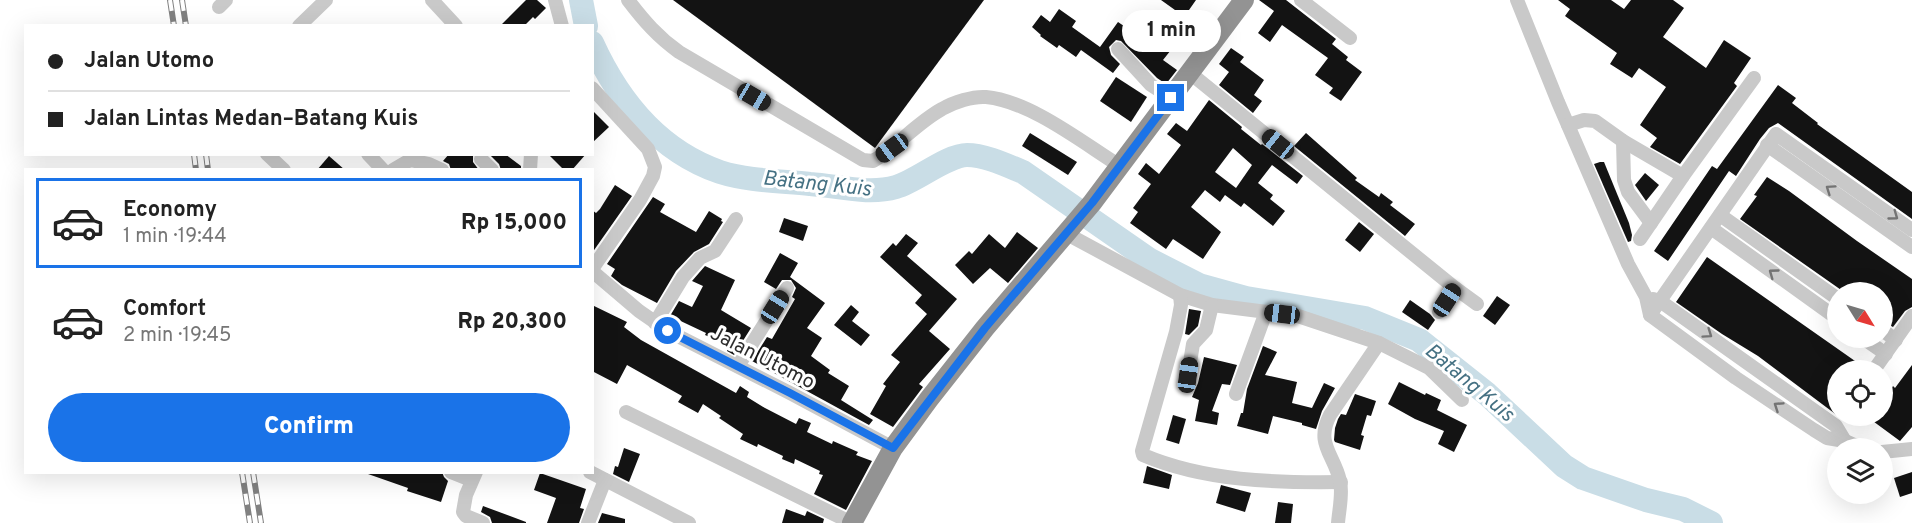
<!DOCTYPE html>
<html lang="en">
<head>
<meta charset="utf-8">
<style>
  :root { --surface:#fff; --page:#f2f2f2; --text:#222; --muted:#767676; --line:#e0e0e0; --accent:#1a73e8 }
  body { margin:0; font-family:Overpass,sans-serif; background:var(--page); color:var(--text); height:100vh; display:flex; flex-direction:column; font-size:22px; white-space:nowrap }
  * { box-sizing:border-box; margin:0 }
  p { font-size:20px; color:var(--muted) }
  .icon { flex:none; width:33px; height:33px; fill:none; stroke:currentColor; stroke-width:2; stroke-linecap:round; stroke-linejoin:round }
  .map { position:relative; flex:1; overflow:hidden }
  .side { position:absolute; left:24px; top:168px; width:570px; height:306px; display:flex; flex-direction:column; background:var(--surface); border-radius:0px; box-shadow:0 6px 24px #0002 }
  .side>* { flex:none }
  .top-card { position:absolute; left:24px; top:24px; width:570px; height:132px; border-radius:0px; box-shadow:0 6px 24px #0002; display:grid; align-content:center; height:132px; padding:0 24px; background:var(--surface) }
  .needle { width:39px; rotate:127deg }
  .fabs { position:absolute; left:1827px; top:282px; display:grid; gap:12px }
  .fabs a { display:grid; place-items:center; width:66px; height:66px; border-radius:50%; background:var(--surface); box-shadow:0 6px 24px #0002; font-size:30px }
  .end { position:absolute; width:27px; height:27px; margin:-14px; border:8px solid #1a73e8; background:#fff; box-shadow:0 0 0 3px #fff }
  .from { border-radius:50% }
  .bubble { position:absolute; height:42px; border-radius:21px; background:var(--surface); box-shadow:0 6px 24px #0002; font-size:20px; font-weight:800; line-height:42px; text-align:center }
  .car { position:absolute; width:18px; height:36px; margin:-18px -9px; border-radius:8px; box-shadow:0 0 4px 2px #0007; background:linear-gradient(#222 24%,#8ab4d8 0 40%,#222 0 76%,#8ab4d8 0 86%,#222 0) }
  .top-card b { display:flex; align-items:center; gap:21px; height:57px; font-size:22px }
  .top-card b+b { border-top:2px solid var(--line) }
  .top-card i { width:15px; height:15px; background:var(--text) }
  ul { padding:10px 0 0; list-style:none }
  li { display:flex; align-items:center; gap:18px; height:90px; margin:0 12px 9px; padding:0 12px; border:3px solid transparent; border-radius:0px }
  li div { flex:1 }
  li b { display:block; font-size:22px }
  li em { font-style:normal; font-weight:800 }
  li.active { border-color:var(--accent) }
  li>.icon { width:54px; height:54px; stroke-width:1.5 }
  .button { display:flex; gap:12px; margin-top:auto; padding:12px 24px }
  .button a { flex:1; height:69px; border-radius:36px; background:var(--accent); color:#fff; font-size:24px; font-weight:800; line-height:69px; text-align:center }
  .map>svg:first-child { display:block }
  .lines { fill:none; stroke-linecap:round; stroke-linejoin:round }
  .river { stroke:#c9dde6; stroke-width:24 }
  .building { fill:#131313; fill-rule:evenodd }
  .minor { stroke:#c9c9c9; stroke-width:14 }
  .highway { stroke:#939393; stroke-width:20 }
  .rail-casing { stroke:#818181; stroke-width:6 }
  .rail { stroke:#fff; stroke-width:4; stroke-dasharray:11; stroke-linecap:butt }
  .oneway { stroke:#737373 }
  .route { stroke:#1a73e8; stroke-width:8 }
  .labels { text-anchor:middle; stroke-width:6; stroke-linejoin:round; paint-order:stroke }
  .street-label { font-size:20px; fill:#2c2c2c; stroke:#fff }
  .water-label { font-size:21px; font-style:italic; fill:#457183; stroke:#fff }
</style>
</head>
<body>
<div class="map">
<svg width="1912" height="523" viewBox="0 0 1912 523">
  <rect width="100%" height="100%" fill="#fff"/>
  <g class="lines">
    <g class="river">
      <polyline points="581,0 586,26"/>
      <path d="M592,43c26,57 67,108 128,129 28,9 61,9 90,12 29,2 58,11 86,3 21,-6 51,-32 71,-32 18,0 39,10 56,17l127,88 49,25 47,13 119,20 54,22 68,54 77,72 19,12 63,22 37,9 28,14"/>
    </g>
  </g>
  <g class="building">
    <polygon points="526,0 537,0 546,8 535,19 533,17 524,26 500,26"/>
    <polygon points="673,0 984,0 875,148"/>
    <polygon points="1161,0 1196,0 1182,20 1190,26 1163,60 1177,70 1166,84 1157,78 1121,41 1116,40 1109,47 1111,55 1120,64 1113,73 1081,50 1076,57 1059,45 1057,48 1040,36 1041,35 1032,27 1041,15 1050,22 1059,9 1076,21 1072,27 1100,47 1118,22 1149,43 1175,10"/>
    <polygon points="1259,0 1286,0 1336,39 1332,44 1348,57 1346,60 1362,72 1341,101 1329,93 1333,88 1315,75 1328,58 1282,25 1270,42 1258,33 1274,11"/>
    <polygon points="1558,0 1611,0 1624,9 1631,0 1673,0 1684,8 1663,37 1706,68 1724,40 1751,58 1734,83 1737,86 1680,164 1650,147 1657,138 1640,125 1666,87 1639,68 1632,78 1610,64 1617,53 1565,16 1570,9"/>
    <polygon points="1231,48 1244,57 1240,62 1264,80 1254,95 1262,101 1253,113 1219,85 1229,72 1219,64"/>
    <polygon points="1116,77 1147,97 1131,122 1100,101"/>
    <polygon points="1778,85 1796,98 1792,103 1818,123 1817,124 1912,192 1912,219 1778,123 1769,128 1760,139 1736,176 1729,171 1668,261 1654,251 1712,166 1717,169"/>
    <path d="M1209,100l33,27 -1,2 20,16 1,-1 41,32 -6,8 -25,-19 -14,18 15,12 -3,4 15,12 -12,15 -29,-23 -3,4 -16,-12 -5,7 -15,-12 -14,17 30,25 -18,27 -30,-20 -7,10 -36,-26 8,-11 -5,-4 18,-24 -13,-10 8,-11 13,11 22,-29 -14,-11 9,-11 11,8zM1233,148l19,17 -16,23 -21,-16z"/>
    <polygon points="592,110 609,127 592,143"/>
    <polygon points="1030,133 1077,162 1068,175 1022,146"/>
    <polygon points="1306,133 1357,178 1355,180 1379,197 1381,193 1393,202 1390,205 1415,224 1405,236 1294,146"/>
    <polygon points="449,154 473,154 473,162 479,170 451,170 449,164 443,161"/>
    <polygon points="489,154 505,154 521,166 521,170 501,170 499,164"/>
    <polygon points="548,154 586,154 572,170 564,170"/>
    <polygon points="329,156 345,170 317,170"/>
    <polygon points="1600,162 1604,162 1629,223 1632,235 1631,241 1628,242 1594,164"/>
    <polygon points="1645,173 1659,185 1646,201 1635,185"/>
    <polygon points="1767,177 1789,191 1857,241 1912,279 1912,307 1905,311 1893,327 1882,321 1882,292 1844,292 1740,219 1757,196 1754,195"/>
    <polygon points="615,185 632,196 592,253 592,210 596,213 600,209"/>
    <polygon points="653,197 665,204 660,212 696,232 709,211 722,219 721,221 723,222 709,244 694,252 676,271 657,303 622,285 611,276 615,269 607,264"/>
    <polygon points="784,218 808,226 803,241 779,232"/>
    <polygon points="1359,222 1374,234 1360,252 1345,240"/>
    <polygon points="1017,232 1038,248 1008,283 990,268 973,284 955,265 969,251 972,254 989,234 1005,248"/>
    <polygon points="906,234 918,243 907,256 957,299 929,331 950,349 919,384 923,387 893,427 870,414 886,386 883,384 900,362 891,355 927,314 915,303 922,295 880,257 893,243 896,246"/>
    <polygon points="780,253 798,263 790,277 825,303 807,328 822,338 811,356 830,370 828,373 849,386 841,400 873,420 869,425 752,361 767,337 772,339 795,299 792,297 796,288 791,280 782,280 776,289 764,282"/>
    <polygon points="1707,257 1865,368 1865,370 1838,370 1838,416 1758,356 1722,334 1676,302"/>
    <polygon points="705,266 735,280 721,310 751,328 734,355 727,351 729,345 705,335 706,333 670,316 679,301 692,307 703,286 692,281"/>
    <polygon points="1497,296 1510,305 1495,325 1483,316"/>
    <polygon points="1410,300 1430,314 1435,320 1428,330 1402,312"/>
    <polygon points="592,305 627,322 624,327 641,340 736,393 740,386 749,392 747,397 765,408 796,424 799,418 811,423 807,432 832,444 833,441 858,452 856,455 872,461 846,510 814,494 823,475 819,474 820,471 795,459 794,464 782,459 783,456 758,444 757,447 740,439 743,434 719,418 721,416 703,404 698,413 678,402 682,396 627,365 617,384 592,371"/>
    <polygon points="851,305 859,312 852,321 870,335 861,346 834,325"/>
    <polygon points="1189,309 1201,311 1198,326 1189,335 1185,334"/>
    <polygon points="1263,346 1277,352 1265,375 1297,382 1292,403 1312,408 1324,383 1335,388 1322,411 1316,429 1302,425 1302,423 1273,416 1268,434 1237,426 1241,413 1243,413 1247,389"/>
    <polygon points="1204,357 1237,365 1230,385 1222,384 1212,411 1219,413 1217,425 1195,421 1199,400 1192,397 1198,383"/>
    <polygon points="1912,365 1912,427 1900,441 1866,416 1882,416 1882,401 1893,386 1895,388"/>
    <polygon points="1399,382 1425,395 1426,393 1441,400 1437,410 1467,425 1454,452 1438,444 1444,431 1415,419 1388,404"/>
    <polygon points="1355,394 1376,401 1371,416 1367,415 1361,435 1364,436 1360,450 1335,442 1334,440 1335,428 1338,419 1341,414 1346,415"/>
    <polygon points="1173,415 1186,419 1179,444 1166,440"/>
    <polygon points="624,448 640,454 629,482 613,474 615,466 618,467"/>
    <polygon points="1147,466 1172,475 1169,489 1143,483"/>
    <polygon points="368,472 442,472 444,477 448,481 441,502 407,491 408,488 368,474"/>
    <polygon points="1912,472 1912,493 1900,497 1894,478"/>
    <polygon points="540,473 586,489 580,508 584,509 579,523 547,523 556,498 534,490"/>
    <polygon points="1221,485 1251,493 1245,512 1216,503"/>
    <polygon points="1278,502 1293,504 1291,523 1275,523"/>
    <polygon points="483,506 526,522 526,523 492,523 490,517 481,512"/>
    <polygon points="786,509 805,516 807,511 824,519 823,523 782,523"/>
    <polygon points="602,513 625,519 625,523 598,523"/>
  </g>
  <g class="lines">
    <g class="minor">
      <polyline points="432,0 456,26"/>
      <polyline points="555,0 562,26"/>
      <path d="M628,0c16,21 30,37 51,52l184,108 10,1 8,-5c21,-15 39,-35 61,-47 12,-7 31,-13 44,-12 44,4 97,46 134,69"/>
      <polyline points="1301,0 1350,38"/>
      <polyline points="1517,0 1558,102 1628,264 1646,297 1650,315 1736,378 1814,430 1827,438 1845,441 1861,448"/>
      <polyline points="219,7 226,0"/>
      <polyline points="299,26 326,0"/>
      <polyline points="1118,49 1151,85 1171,98"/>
      <polyline points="1190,73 1455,288 1477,304"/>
      <polyline points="592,88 648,149 655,167 653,176 640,200 592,269"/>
      <polyline points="1568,125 1584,120 1595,121 1623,141 1683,176 1754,78"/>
      <polyline points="1623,141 1624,180 1628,192 1651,223"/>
      <polyline points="1767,145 1912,247"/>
      <polyline points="267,154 284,170"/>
      <polyline points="368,154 383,170"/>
      <polyline points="481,159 492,170"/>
      <polyline points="393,170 410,160 429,164 442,170"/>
      <polyline points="530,170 531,154"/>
      <polyline points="1720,215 1838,299"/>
      <polyline points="1711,228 1838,319"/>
      <polyline points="1067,234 1180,295 1212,305 1298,316 1379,343 1429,368 1462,400"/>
      <polyline points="1640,239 1683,176"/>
      <polyline points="592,271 639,311 668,331 790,393 893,448"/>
      <path d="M1180,295l1,10 -5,27 -34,119 1,4c61,26 132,28 198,27"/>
      <polyline points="1653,299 1660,301 1836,426 1845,441"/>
      <polyline points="1439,312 1455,288"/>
      <polyline points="1650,315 1776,134 1912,230"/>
      <polyline points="655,323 683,277 700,258 715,251 736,219"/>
      <polyline points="1882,330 1896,340"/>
      <polyline points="1863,338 1886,354"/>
      <polyline points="738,366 787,288"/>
      <polyline points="1874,370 1912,316"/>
      <polyline points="1188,375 1193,344 1206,330 1212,305"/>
      <polyline points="1236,394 1266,312"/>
      <polyline points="626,412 852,523"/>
      <polyline points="1882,452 1912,449"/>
      <polyline points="451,472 471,480"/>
      <polyline points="476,472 466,495 463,512 466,516 483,523"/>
      <polyline points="590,472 689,523"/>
      <polyline points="588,523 605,480"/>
      <path d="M1338,523c1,-13 5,-30 2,-42 -6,-27 -25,-37 -10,-66l49,-72"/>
    </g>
    <polyline class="highway" points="852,523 893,448 929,399 985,328 1092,203 1244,0"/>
    <g class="rail-casing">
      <g id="rail">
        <polyline points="170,0 174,26"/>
        <polyline points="182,0 186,26"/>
        <polyline points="194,154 196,170"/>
        <polyline points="206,154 208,170"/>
        <polyline points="242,472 250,523"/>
        <polyline points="253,472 261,523"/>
      </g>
    </g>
    <use href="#rail" class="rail"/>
  </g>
  <defs><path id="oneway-chevron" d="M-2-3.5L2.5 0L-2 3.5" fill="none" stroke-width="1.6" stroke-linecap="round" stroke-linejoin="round" transform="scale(1.5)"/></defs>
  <g class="oneway">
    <use href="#oneway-chevron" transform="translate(1830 189) rotate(-145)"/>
    <use href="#oneway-chevron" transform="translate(1894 216) rotate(36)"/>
    <use href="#oneway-chevron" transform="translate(1773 273) rotate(-144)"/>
    <use href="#oneway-chevron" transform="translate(1708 334) rotate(35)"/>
    <use href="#oneway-chevron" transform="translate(1778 406) rotate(-146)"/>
  </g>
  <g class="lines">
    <polyline class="route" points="668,331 790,393 893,448 985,328 1092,203 1171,98"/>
  </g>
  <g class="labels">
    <g class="street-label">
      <text transform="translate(763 357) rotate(27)" y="7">Jalan Utomo</text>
    </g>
    <g class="water-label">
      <text transform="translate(817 183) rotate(6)" y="7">Batang Kuis</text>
      <text transform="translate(1470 382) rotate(40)" y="7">Batang Kuis</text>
    </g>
  </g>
</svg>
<div class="fabs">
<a><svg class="needle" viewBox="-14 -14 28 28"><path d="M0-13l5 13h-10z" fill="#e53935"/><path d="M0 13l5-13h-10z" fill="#767676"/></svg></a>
<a><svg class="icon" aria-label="locate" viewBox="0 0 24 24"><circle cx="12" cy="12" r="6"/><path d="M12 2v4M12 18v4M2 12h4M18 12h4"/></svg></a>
<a><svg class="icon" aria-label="layers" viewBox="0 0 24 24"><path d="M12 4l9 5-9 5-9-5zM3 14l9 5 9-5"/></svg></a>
</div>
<i class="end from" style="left:668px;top:331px"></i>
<i class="end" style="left:1171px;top:98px"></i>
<div class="bubble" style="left:1122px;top:10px;width:99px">1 min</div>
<i class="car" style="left:754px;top:97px;rotate:120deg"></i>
<i class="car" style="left:1278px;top:144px;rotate:309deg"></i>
<i class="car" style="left:892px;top:148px;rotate:234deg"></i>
<i class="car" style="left:1447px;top:300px;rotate:33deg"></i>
<i class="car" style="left:775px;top:307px;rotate:32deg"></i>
<i class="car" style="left:1282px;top:314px;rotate:277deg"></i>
<i class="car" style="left:1188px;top:375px;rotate:8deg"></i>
<div class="top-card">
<b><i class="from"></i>Jalan Utomo</b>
<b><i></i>Jalan Lintas Medan–Batang Kuis</b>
</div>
<section class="side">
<ul>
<li class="active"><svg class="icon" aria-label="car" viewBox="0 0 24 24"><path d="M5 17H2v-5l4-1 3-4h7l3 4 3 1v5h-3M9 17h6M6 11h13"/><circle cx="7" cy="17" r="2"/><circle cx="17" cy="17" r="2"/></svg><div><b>Economy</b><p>1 min · 19:44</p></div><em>Rp 15,000</em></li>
<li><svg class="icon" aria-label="car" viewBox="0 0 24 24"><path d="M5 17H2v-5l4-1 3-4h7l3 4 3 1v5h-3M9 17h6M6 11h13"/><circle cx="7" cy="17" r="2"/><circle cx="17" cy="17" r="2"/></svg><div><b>Comfort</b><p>2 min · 19:45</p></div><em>Rp 20,300</em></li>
</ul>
<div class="button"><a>Confirm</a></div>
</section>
</div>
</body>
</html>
